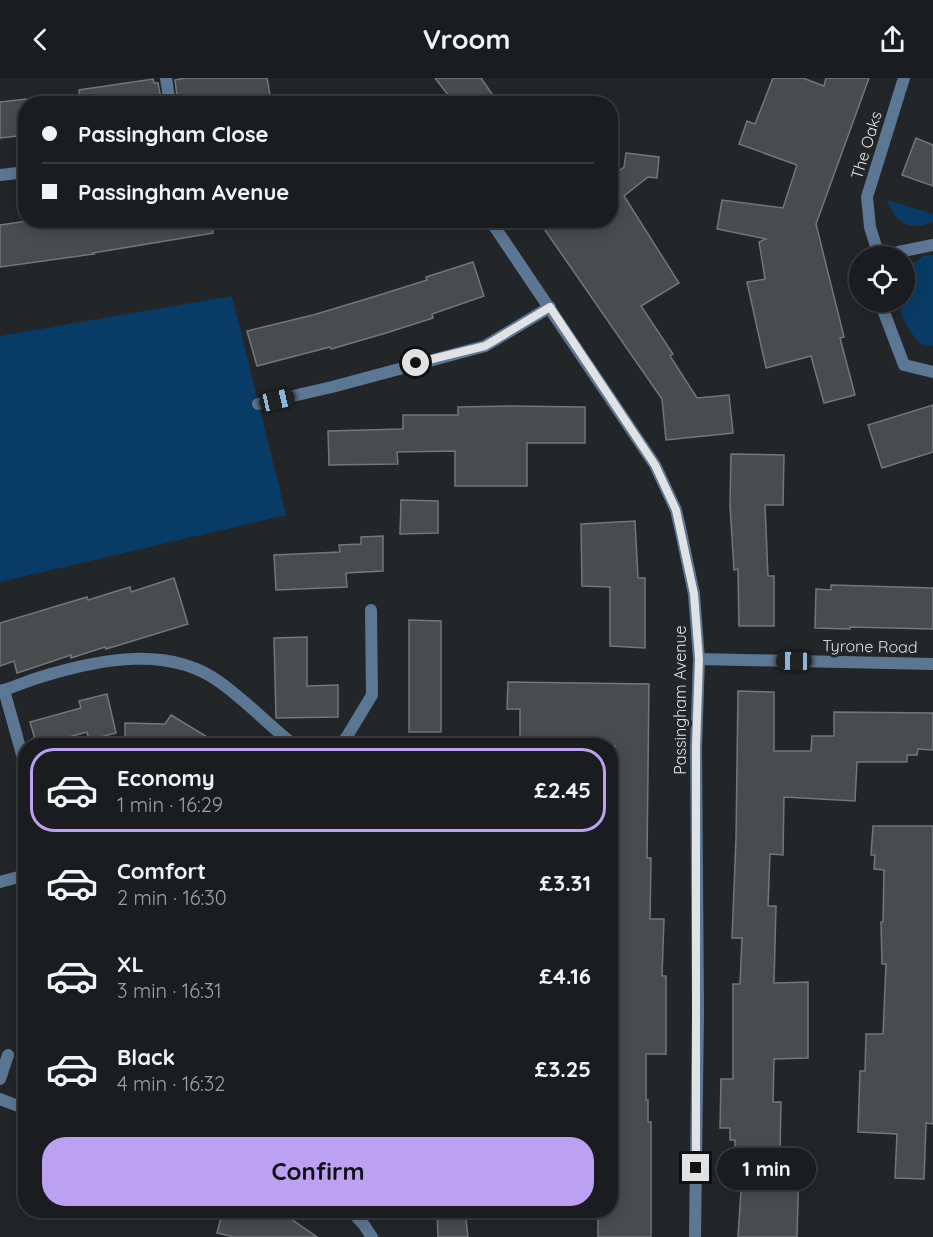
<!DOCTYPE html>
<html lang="en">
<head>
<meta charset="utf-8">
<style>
  :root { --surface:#1a1c1f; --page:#232528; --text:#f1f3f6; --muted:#9fa1a4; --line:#383a3d; --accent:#bca0f2 }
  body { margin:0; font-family:Quicksand,sans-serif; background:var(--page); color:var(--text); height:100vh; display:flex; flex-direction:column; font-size:22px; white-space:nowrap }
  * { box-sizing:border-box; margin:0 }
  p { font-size:20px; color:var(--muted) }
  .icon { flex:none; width:33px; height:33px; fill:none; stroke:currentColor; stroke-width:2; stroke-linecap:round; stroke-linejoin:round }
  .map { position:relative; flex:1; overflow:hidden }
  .drawer { position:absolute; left:18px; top:660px; width:600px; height:480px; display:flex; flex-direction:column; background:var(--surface); border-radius:24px; box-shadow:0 3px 15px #0003,0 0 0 2px var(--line) }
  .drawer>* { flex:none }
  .top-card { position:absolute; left:18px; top:18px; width:600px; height:132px; border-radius:24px; box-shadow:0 3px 15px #0003,0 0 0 2px var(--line); display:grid; align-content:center; height:132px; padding:0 24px; background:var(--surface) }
  .controls { position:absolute; left:849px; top:168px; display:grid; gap:12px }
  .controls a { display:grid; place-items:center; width:66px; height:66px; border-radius:50%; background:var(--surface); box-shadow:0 3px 15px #0003,0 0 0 2px var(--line); font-size:30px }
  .end { position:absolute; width:27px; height:27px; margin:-14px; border:8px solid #e0e2e4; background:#111; box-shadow:0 0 0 3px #111 }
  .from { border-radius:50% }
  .bubble { position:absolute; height:42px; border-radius:21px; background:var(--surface); box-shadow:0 3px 15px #0003,0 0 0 2px var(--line); font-size:20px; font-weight:700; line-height:42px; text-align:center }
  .car { position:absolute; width:18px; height:36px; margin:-18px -9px; border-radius:8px; box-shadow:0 0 4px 2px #0007; background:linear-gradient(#222 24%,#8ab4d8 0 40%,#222 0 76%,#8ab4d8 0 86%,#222 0) }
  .top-card b { display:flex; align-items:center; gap:21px; height:57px; font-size:22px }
  .top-card b+b { border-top:2px solid var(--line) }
  .top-card i { width:15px; height:15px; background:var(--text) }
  ul { padding:10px 0 0; list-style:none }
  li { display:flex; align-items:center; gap:18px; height:84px; margin:0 12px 9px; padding:0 12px; border:3px solid transparent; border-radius:24px }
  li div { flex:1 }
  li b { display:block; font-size:22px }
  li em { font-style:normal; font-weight:700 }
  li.active { border-color:var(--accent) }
  li>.icon { width:54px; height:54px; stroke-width:1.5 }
  .primary-button { display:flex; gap:12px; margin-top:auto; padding:12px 24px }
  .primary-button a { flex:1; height:69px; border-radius:24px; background:var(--accent); color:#111; font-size:24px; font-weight:700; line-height:69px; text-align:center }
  header { display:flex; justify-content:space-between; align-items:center; height:78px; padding:0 24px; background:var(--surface); font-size:27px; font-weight:700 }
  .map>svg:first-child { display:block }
  .green { fill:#083c66 }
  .building { fill:#484c4f; stroke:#73767a; stroke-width:1.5 }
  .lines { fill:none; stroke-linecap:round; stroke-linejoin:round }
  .lane { stroke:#5b7793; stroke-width:12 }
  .street { stroke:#5b7793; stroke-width:12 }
  .route { stroke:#e0e2e4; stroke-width:8 }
  .labels { text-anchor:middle; stroke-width:6; stroke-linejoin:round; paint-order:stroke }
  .street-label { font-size:16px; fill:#e0e2e4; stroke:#232629 }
</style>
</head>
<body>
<header><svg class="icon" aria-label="back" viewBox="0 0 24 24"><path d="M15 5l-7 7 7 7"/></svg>Vroom<svg class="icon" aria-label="share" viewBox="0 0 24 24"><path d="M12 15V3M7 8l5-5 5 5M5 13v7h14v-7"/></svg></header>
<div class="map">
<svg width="933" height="1159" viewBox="0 0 933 1159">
  <rect width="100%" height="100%" fill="#232629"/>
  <g class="green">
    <path d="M887,122l46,14v8c-25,9 -37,1 -46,-22z"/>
    <path d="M933,177v91l-11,-1c-12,-13 -21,-25 -23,-43h5l1,-32 18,-14z"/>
    <polygon points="232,218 286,437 0,504 0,258"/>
  </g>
  <g class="building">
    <polygon points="185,0 267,0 271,23 255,26 178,26 175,2"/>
    <polygon points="435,0 481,0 499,26 455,26"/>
    <polygon points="773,0 803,0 824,8 826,0 869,0 816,146 844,259 840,260 855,317 824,325 811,278 766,290 747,204 765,201 759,164 766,161 717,151 722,122 783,130 797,87 739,66 747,43 755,46"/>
    <polygon points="153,1 154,5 158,5 162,26 80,26 79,12"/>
    <polygon points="26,21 26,57 0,60 0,24"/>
    <polygon points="916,60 933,67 933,108 902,97"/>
    <polygon points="626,75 659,79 657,100 648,99 624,118 679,205 641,228 673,276 670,278 697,320 729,317 733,355 666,362 662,321 538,142 610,142 610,96 612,98 624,89"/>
    <polygon points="34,142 212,142 213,155 93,175 94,176 0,189 0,147"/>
    <polygon points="473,184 484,218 432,236 433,240 386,255 331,271 330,269 257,288 247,253 313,237 373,219 427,202 426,199"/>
    <polygon points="933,327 933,374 882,390 868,347"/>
    <polygon points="510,328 585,329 585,365 527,365 527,408 455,408 455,373 397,374 398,386 329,387 328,353 403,351 403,337 458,337 458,329"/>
    <polygon points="731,376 784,377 783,427 765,427 768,498 774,498 774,548 739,548 738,491 734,492 730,427"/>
    <polygon points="401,422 438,423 438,455 400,456"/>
    <polygon points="635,443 638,500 645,500 645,570 610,568 610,509 582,508 581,446"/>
    <polygon points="383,458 383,493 346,495 347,509 276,512 274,477 340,474 339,467 361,466 361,459"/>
    <polygon points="174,500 188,546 106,571 105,569 71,580 71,577 17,595 14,583 0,588 0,545 87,519 88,522 130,509 131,514"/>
    <polygon points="831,507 933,510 933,551 850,549 850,551 815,550 816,511 831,512"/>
    <polygon points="409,542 441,543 441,654 409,654"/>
    <polygon points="307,559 307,608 338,607 338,639 276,640 274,560"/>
    <polygon points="508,604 649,606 647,780 651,780 650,841 664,841 662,898 666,898 666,976 646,976 646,1022 648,1022 648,1044 651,1044 651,1159 598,1159 598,1132 610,1132 610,814 613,815 615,668 520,668 520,631 507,631"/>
    <polygon points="738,613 774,614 774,673 811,673 812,658 834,658 834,634 933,635 933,672 918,671 917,677 907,677 907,684 857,684 855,723 784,719 783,777 770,776 768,828 776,828 774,905 808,904 808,980 774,981 773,1024 781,1024 780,1073 788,1073 788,1090 799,1091 797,1159 738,1159 742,1097 735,1097 735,1062 730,1062 730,1050 720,1050 721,1001 733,1001 733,906 740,906 742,860 732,860 736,761"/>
    <polygon points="107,616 116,655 89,662 87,654 37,668 30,644 81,630 79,623"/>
    <polygon points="171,637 222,668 125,668 125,645 165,646"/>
    <polygon points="873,748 933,748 933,1046 926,1045 924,1101 895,1100 897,1056 858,1054 860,993 865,993 866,956 883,956 886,886 882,886 881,844 883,844 884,792 874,791 875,777 871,777"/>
    <polygon points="223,1132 278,1132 317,1159 234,1159 217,1155"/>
    <polygon points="437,1132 465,1132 468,1159 438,1159"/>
  </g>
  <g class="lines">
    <polyline class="lane" points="166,0 170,26"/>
    <g class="street">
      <polyline points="0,97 26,94"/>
      <polyline points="490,142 655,387 676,432 681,454 694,516 699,581 696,669 698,933 695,1159"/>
      <polyline points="879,178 870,149 867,119 904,0"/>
      <polyline points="879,178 933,167"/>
      <polyline points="882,224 882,229 904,287 933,294"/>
      <polyline points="258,326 332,309 485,268 550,229"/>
      <polyline points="699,581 933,586"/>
      <polyline points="4,612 26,691"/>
      <path d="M0,613c15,-4 29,-11 44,-15 56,-17 126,-31 177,7 26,19 49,43 74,63"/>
      <polyline points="339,668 346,660 372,617 371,532"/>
      <polyline points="0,804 26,797"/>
      <polyline points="0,1001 8,977"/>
      <polyline points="0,1021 26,1031"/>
      <polyline points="350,1132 364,1147 372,1159"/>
    </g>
  </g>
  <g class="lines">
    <polyline class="route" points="416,285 485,268 550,229 655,387 676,432 694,516 699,581 696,669 696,1090"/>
  </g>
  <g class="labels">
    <g class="street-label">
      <text transform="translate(866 67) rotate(-73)" y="6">The Oaks</text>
      <text transform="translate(870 568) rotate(1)" y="6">Tyrone Road</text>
      <text transform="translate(680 622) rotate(-90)" y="6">Passingham Avenue</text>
    </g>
  </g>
</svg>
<div class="controls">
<a><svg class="icon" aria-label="locate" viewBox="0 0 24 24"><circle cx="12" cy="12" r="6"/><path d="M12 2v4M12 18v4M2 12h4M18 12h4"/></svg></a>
</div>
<i class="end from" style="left:416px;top:285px"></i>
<i class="end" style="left:696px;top:1090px"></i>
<div class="bubble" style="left:717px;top:1070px;width:99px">1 min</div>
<i class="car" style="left:277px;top:322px;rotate:77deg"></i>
<i class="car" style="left:794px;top:583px;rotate:271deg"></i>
<div class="top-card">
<b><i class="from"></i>Passingham Close</b>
<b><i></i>Passingham Avenue</b>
</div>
<section class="drawer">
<ul>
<li class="active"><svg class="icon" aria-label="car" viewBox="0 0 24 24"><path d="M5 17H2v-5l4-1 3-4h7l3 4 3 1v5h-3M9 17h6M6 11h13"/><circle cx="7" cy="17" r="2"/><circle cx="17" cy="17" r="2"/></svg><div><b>Economy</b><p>1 min · 16:29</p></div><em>£2.45</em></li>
<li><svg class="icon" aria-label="car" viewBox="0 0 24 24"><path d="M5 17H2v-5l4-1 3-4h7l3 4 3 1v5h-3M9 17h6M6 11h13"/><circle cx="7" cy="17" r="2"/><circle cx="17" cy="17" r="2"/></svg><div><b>Comfort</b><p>2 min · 16:30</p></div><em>£3.31</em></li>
<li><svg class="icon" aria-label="car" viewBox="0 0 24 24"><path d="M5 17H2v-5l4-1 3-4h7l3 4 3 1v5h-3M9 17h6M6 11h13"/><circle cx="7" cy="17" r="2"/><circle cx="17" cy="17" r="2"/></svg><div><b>XL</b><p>3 min · 16:31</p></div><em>£4.16</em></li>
<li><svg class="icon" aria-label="car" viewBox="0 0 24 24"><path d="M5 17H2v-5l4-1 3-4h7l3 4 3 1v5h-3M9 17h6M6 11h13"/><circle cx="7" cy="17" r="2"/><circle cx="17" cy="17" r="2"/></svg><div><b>Black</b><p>4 min · 16:32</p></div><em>£3.25</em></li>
</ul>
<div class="primary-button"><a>Confirm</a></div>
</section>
</div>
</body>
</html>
